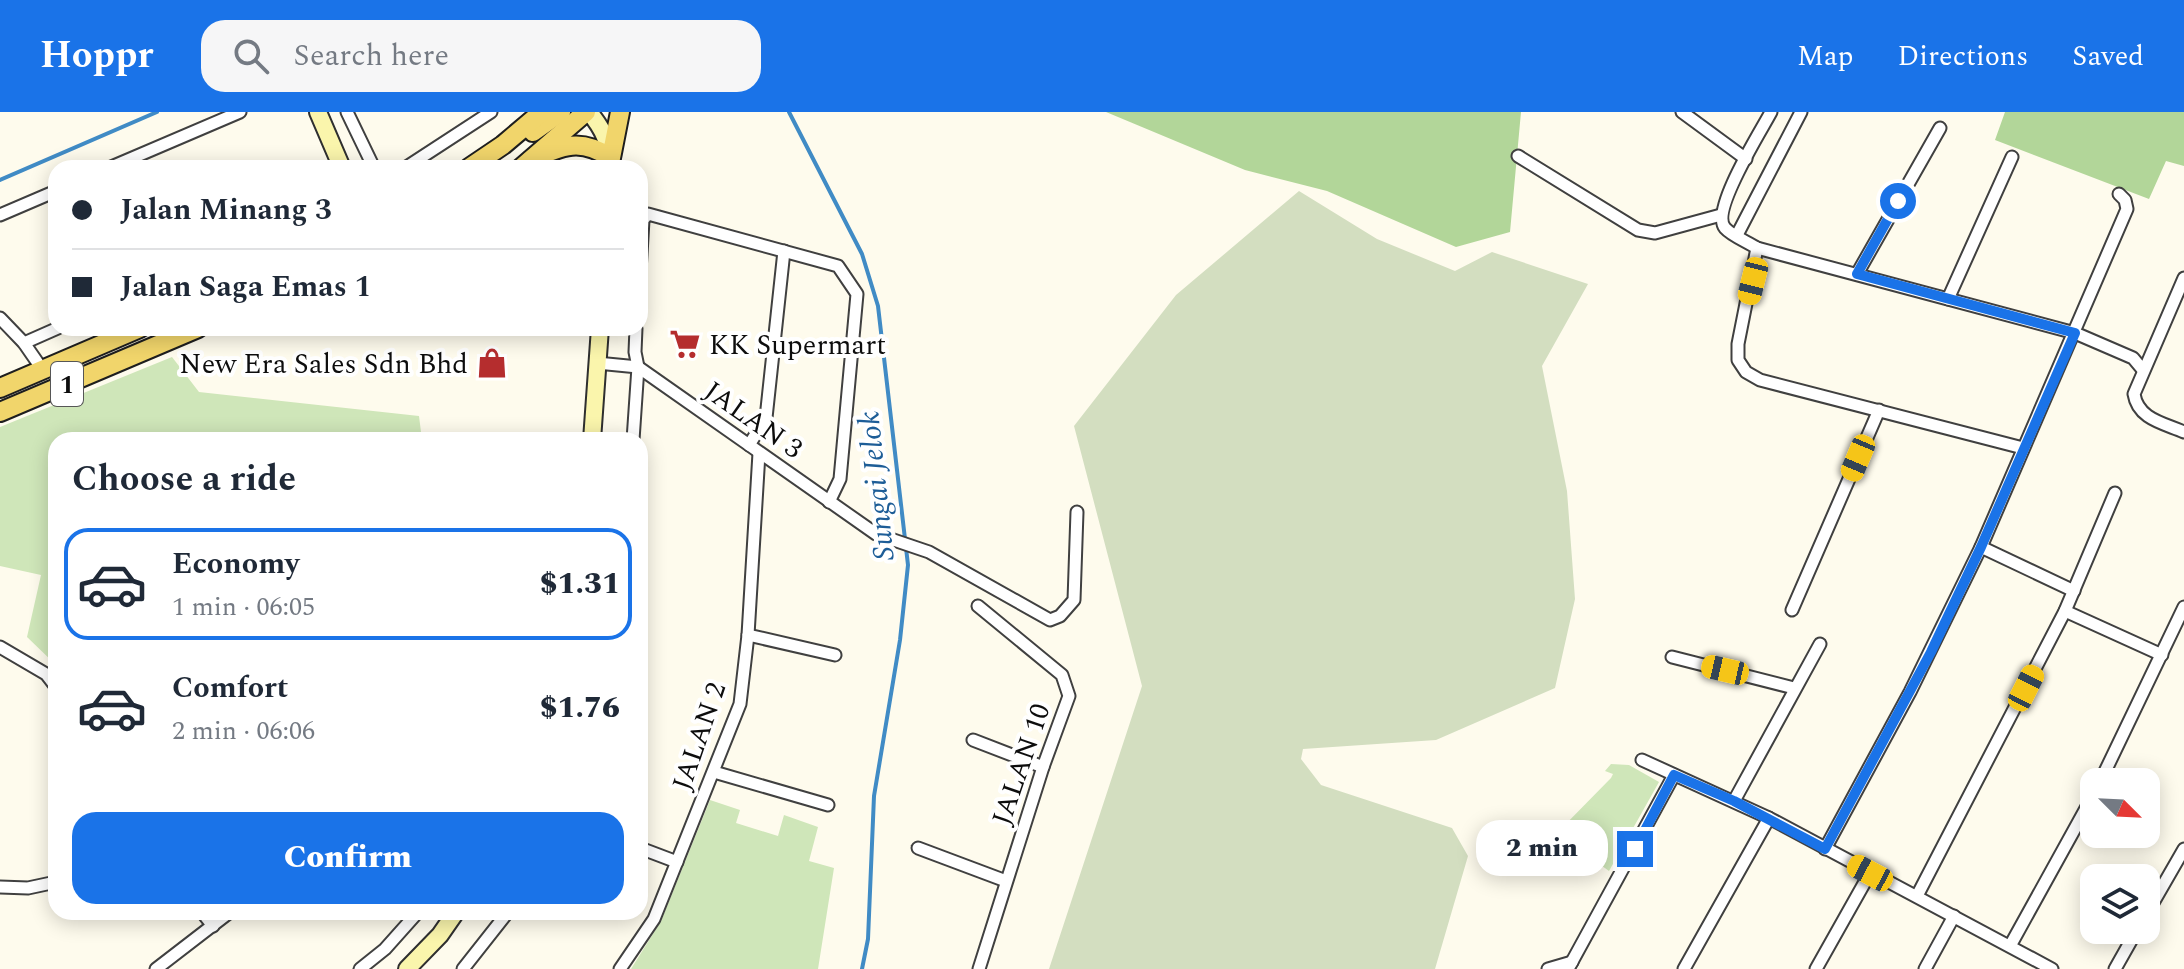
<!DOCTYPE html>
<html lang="en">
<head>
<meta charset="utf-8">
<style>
  :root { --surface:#fff; --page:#f6f6f7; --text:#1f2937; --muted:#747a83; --line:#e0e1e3; --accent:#1a73e8 }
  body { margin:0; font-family:Spectral,serif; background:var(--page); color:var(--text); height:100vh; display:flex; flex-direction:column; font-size:30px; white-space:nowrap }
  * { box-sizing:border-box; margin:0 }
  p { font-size:26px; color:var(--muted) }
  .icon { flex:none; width:44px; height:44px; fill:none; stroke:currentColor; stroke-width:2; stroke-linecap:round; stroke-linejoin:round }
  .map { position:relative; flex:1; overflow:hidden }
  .drawer { position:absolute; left:48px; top:320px; width:600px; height:488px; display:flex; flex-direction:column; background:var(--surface); border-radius:24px; box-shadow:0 4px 20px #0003 }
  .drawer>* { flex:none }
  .guide { position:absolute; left:48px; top:48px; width:600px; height:176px; border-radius:24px; box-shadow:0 4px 20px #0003; display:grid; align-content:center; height:176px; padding:0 24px; background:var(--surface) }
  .needle { width:52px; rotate:114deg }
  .controls { position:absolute; left:2080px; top:656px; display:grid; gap:16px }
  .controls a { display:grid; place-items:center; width:80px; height:80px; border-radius:16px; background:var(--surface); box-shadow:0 4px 20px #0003; font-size:40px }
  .end { position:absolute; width:36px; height:36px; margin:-18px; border:10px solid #1a73e8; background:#fff; box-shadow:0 0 0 4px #fff }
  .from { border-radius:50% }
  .bubble { position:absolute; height:56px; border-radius:24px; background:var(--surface); box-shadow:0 4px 20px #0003; font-size:26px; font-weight:800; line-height:56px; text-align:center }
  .car { position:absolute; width:24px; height:48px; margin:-24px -12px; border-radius:10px; box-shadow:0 0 6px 2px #0007; background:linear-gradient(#f5c518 24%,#345 0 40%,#f5c518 0 76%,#345 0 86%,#f5c518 0) }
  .guide b { display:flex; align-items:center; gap:28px; height:76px; font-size:30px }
  .guide b+b { border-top:2px solid var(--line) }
  .guide i { width:20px; height:20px; background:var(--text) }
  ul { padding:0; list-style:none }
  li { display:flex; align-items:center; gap:24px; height:112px; margin:0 16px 12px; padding:0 8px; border:4px solid transparent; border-radius:24px }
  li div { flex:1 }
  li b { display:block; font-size:30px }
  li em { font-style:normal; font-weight:800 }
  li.on { border-color:var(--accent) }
  li>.icon { width:72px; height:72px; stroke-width:1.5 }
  h2 { padding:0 24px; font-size:36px; line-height:96px }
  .primary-button { display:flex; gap:16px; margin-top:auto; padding:16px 24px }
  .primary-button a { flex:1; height:92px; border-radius:24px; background:var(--accent); color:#fff; font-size:32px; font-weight:800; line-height:92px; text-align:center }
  header { display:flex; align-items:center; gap:48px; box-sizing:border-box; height:112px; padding:0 40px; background:var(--accent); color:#fff }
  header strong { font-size:38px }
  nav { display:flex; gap:44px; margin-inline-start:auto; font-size:28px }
  .search { width:560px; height:72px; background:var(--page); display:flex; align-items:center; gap:20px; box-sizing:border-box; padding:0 28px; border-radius:24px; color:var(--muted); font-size:30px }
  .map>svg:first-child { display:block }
  .green { fill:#cfe6b9 }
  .forest { fill:#b2d699 }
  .cemetery { fill:#d3dec0 }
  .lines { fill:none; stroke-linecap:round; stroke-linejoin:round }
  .stream { stroke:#408bc5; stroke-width:4 }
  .street-casing { stroke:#404040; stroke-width:15 }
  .secondary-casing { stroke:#2f2f2f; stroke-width:20 }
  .primary-casing { stroke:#1e1e1e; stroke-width:22 }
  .street { stroke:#fff; stroke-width:11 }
  .secondary { stroke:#faf5ac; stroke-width:16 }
  .primary { stroke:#f1d56b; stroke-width:18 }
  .route { stroke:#1a73e8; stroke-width:10 }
  .labels { text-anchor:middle; stroke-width:8; stroke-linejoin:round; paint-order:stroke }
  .shield { fill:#fff; stroke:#565656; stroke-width:2 }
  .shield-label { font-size:26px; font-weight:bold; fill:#0d0d0d }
  .poi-label { font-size:28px; fill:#0d0d0d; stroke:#fff; text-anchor:start }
  .street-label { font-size:28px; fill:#0d0d0d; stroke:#fff }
  .water-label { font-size:30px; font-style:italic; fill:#1d5d97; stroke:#fff }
</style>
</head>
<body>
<header>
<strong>Hoppr</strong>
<div class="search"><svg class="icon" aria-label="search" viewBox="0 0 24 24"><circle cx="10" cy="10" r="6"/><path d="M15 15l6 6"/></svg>Search here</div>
<nav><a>Map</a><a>Directions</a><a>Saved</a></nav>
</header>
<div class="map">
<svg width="2184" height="857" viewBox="0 0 2184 857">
  <rect width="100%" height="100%" fill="#fefbed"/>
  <g class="green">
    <polygon points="172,245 199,280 419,304 422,328 56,328 56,553 27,525 41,463 0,454 0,315"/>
    <polygon points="1611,652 1629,653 1659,670 1609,759 1557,721 1611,666 1613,662 1605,659"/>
    <polygon points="710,688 740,698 736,711 778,724 784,703 818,715 809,749 834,756 818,857 631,857 661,809"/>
  </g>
  <g class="forest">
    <polygon points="1106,0 1521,0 1510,120 1456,135 1327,79 1245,58"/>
    <polygon points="2005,0 2184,0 2184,54 2166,49 2149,87 1995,28"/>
  </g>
  <polygon class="cemetery" points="1299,79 1377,127 1455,159 1492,140 1588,172 1542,254 1567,379 1575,487 1555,576 1436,628 1303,637 1301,647 1321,673 1452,716 1468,744 1435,857 1049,857 1142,574 1074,314 1176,183"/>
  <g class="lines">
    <g class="stream">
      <polyline points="789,0 862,142 878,194 908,453 900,528 874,684 868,827 862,857"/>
      <polyline points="0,68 157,0"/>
    </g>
    <g class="street-casing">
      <g id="street">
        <polyline points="347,0 374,56"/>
        <polyline points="1682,0 1746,47"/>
        <path d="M1771,0c-10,19 -61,99 -46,116 7,8 23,14 32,20l318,85 58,25 10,12"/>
        <polyline points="1518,44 1638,118 1655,121 1721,103"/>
        <polyline points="109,56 240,0"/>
        <polyline points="405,56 491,0"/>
        <polyline points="0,103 56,79"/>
        <polyline points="1737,123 1801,0"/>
        <polyline points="1757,136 1738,232 1738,248 1746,260 1760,268 2023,336"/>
        <polyline points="640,160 643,108 648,102 838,154 857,182 840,367 829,390"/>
        <polyline points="1857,162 1940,16"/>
        <path d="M2184,166l-50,116c4,25 29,29 50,38"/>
        <polyline points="1948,187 2012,45"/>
        <polyline points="0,206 24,231 42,257"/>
        <polyline points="24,231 58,216"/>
        <polyline points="597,251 638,255 876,422 929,440 1050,508 1060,504 1074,488 1077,400"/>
        <polyline points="633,328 638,255 635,240 636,216"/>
        <polyline points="749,333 766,306 784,139"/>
        <polyline points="1981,435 2074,479"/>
        <polyline points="978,494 1062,563 1069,584 1043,655 979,857"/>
        <polyline points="1792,498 1879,298"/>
        <polyline points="2065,499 2162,543"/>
        <polyline points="748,523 835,543"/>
        <polyline points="0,535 46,562 56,575"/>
        <polyline points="1672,545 1794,576"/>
        <polyline points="973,628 1043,655"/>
        <polyline points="1642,648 1769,706 2052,857"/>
        <polyline points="714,660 828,693"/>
        <polyline points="2100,670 2184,495"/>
        <polyline points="1734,689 1820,532"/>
        <polyline points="640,736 677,750"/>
        <polyline points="918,736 1006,769"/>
        <polyline points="1825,737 1910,580 1981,435 2127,97 2125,88 2119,82"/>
        <polyline points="0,775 28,776 56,770"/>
        <polyline points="1917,784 2065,499 2115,381"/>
        <polyline points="202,800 213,814"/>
        <polyline points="2146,803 2184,737"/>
        <polyline points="2010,834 2094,682"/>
        <polyline points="156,857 230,800"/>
        <polyline points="360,857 385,837 418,800"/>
        <polyline points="463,857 508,800"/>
        <polyline points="620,857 654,807 740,592 748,523 759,341"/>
        <polyline points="1548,857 1572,850"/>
        <polyline points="1568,857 1674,663"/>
        <polyline points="1684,857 1769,706"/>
        <polyline points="1816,857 1870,761"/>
        <polyline points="1925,857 1954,804"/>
        <polyline points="2115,857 2137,818"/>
      </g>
    </g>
    <g class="secondary-casing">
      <g id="secondary">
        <polyline points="318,0 342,56"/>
        <path d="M589,0c15,18 21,32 22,56"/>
        <polyline points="592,328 600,216"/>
        <polyline points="407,857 440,823 456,800"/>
      </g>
    </g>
    <g class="primary-casing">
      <g id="primary">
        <polyline points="533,20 561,0"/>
        <path d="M531,48c31,-14 49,-23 80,-2l9,-46"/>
        <polyline points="469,56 503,33 542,0"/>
        <polyline points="521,56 586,0"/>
        <polyline points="0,276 140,216"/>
        <polyline points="0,300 198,216"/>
      </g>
    </g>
    <use href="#street" class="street"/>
    <use href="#secondary" class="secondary"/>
    <use href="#primary" class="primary"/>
  </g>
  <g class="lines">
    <polyline class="route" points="1635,737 1674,663 1734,689 1825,737 1931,540 1981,435 2075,221 1857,162 1898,89"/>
  </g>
  <defs>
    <g id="supermarket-bare" transform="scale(2.4)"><path d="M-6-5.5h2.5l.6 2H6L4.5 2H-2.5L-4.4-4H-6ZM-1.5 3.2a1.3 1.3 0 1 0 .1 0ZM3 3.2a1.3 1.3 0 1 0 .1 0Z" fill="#b52d2e" stroke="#fff" stroke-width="2.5" paint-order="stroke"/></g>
    <g id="shop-bare" transform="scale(2.4)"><path d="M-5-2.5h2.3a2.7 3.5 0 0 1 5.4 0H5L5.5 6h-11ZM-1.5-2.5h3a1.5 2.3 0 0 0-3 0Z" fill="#b52d2e" stroke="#fff" stroke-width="2.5" paint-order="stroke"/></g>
  </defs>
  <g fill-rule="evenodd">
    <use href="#supermarket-bare" x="685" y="232"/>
    <use href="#shop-bare" x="492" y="251"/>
  </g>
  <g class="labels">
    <rect class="shield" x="51" y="250" width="32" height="44" rx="6"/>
    <g class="shield-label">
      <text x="67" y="281">1</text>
    </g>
    <g class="poi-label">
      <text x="709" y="242">KK Supermart</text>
      <text x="468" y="261" text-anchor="end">New Era Sales Sdn Bhd</text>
    </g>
    <g class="street-label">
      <text transform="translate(754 307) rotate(35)" y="10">JALAN 3</text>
      <text transform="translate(698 624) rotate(-71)" y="10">JALAN 2</text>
      <text transform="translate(1020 652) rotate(-71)" y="10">JALAN 10</text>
    </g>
    <g class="water-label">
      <text transform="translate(876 374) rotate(-96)" y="10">Sungai Jelok</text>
    </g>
  </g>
</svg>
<div class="controls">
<a><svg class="needle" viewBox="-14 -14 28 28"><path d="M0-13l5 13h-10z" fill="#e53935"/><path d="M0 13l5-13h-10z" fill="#747a83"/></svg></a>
<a><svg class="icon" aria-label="layers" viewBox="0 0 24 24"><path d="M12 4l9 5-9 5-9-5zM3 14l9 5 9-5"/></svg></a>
</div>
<i class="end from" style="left:1898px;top:89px"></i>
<i class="end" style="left:1635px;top:737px"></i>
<div class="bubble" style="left:1476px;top:708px;width:132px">2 min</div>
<i class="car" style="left:1753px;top:169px;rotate:194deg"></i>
<i class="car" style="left:1858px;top:346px;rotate:203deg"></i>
<i class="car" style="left:1725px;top:558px;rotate:283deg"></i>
<i class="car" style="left:2026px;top:576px;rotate:27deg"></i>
<i class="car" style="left:1870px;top:761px;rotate:298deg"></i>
<div class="guide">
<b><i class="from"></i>Jalan Minang 3</b>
<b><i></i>Jalan Saga Emas 1</b>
</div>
<section class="drawer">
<h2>Choose a ride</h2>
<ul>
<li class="on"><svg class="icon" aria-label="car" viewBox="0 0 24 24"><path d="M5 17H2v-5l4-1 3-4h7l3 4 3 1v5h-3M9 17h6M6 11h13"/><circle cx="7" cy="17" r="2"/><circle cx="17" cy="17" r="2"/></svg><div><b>Economy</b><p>1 min · 06:05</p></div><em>$1.31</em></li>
<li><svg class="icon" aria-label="car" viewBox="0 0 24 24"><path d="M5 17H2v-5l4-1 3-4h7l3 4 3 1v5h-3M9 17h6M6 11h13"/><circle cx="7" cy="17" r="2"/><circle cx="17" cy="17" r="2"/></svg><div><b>Comfort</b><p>2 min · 06:06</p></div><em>$1.76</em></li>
</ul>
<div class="primary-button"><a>Confirm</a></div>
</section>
</div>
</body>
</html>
